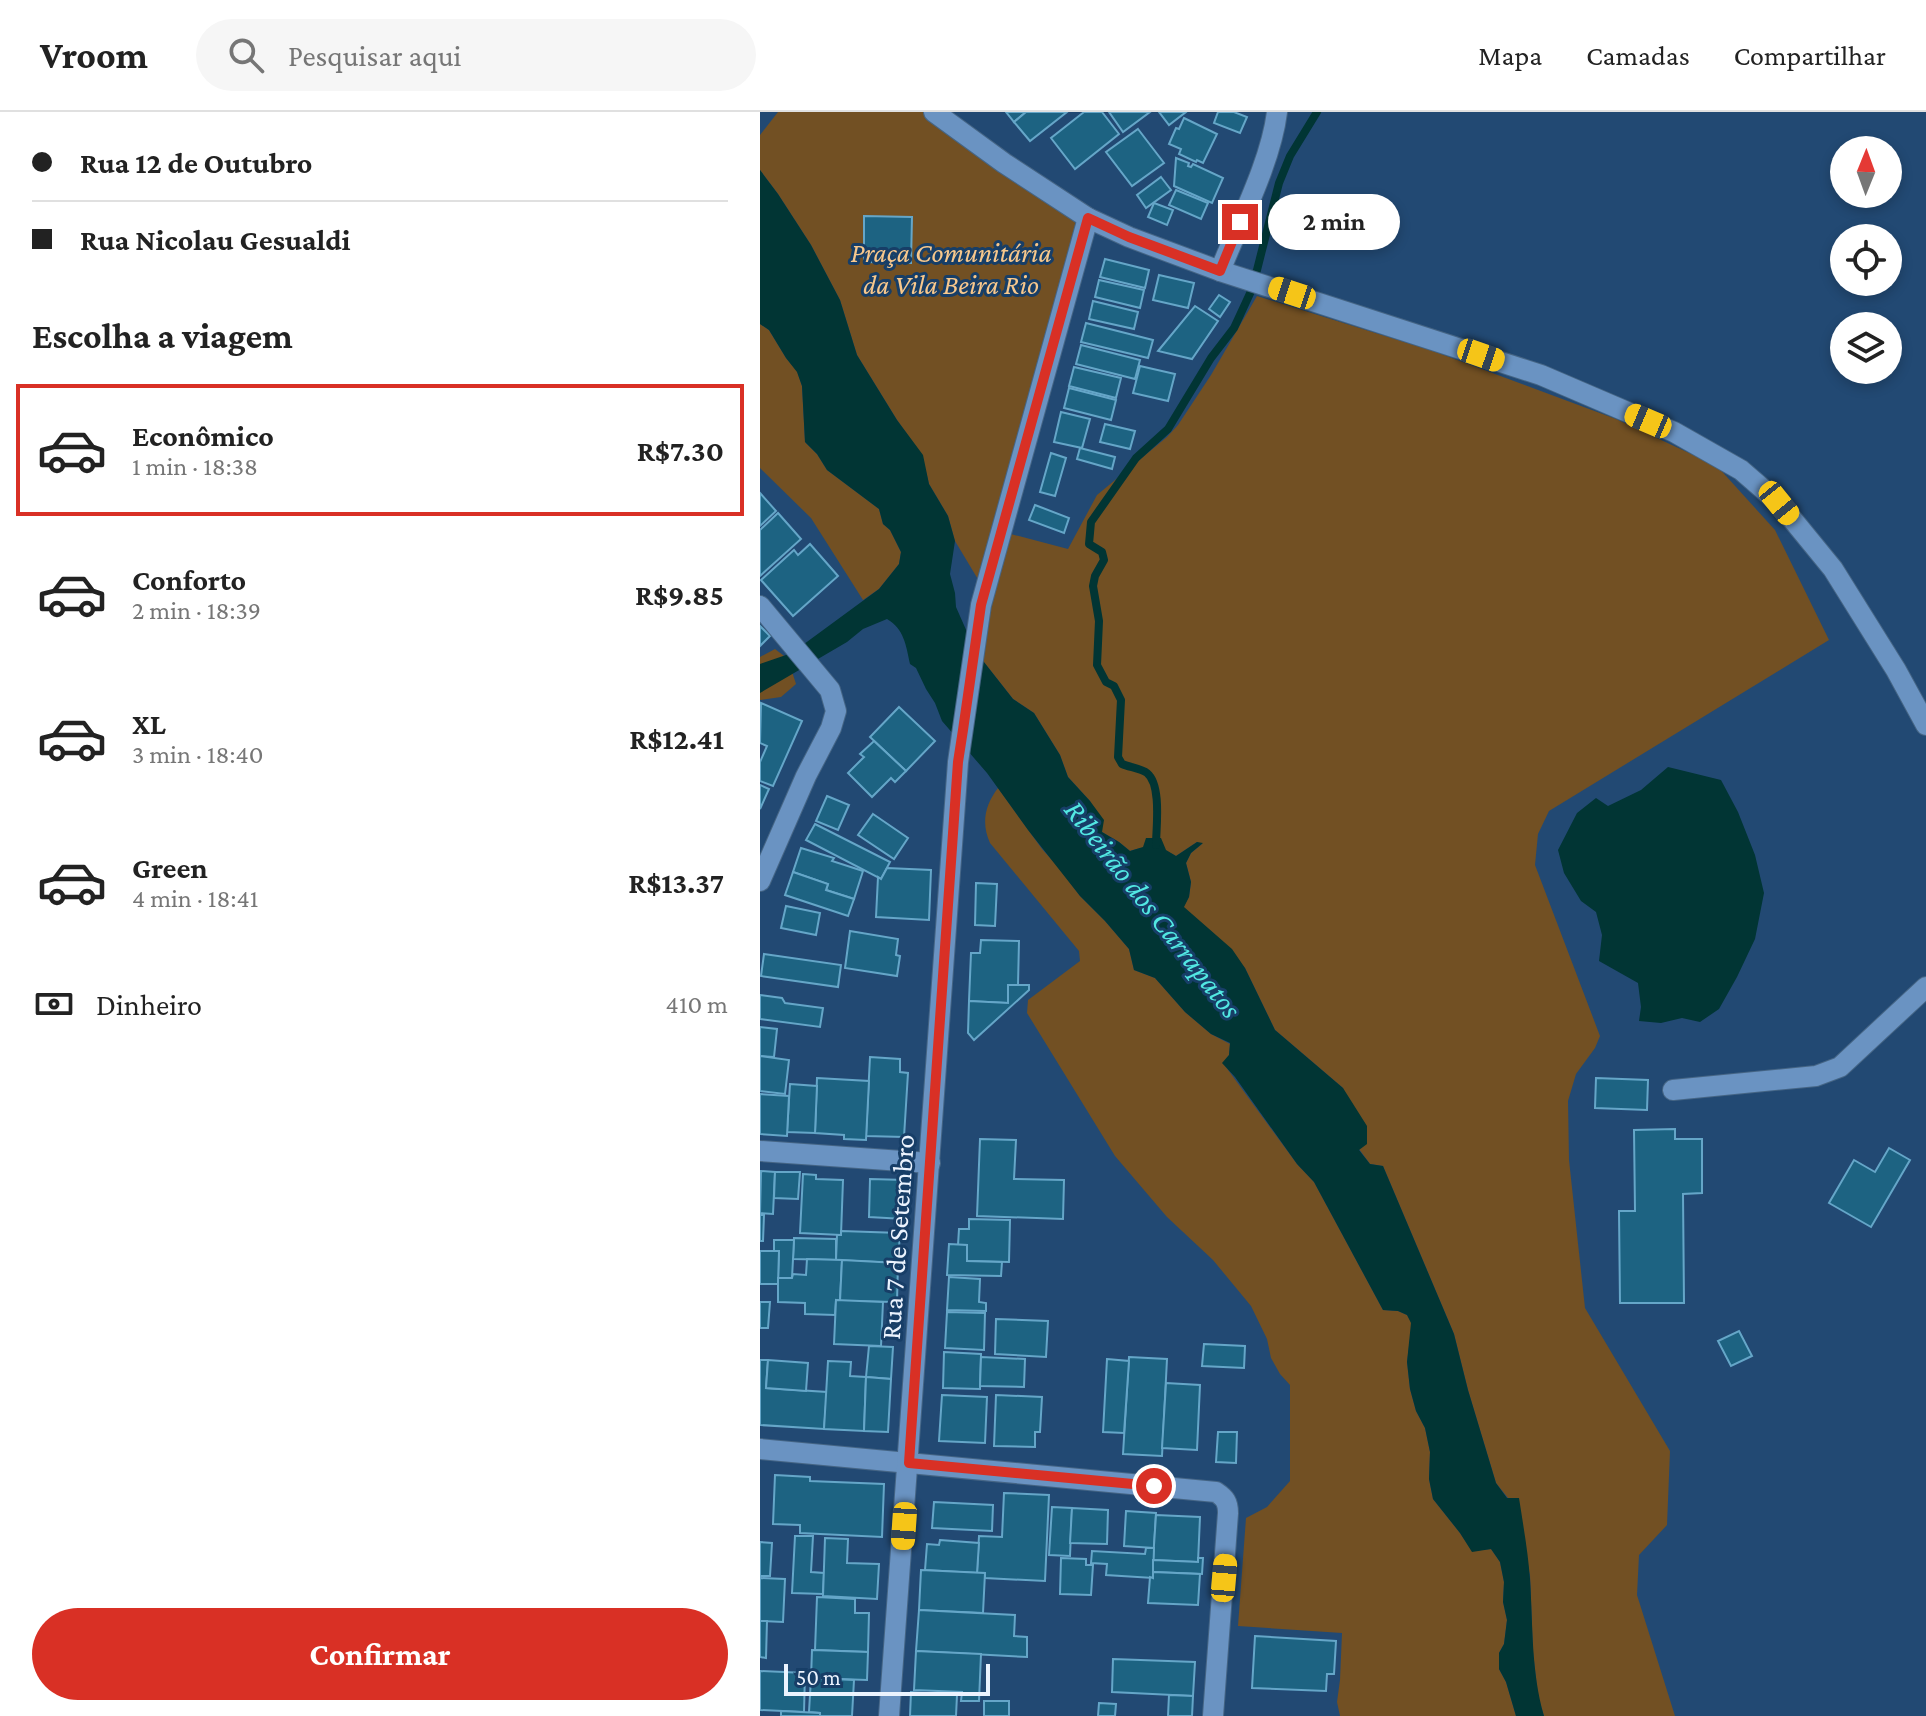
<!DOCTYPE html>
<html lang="pt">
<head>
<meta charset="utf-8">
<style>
  :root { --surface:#fff; --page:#f6f6f6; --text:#222; --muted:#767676; --line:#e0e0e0; --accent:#d93025 }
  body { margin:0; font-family:"Crimson Pro",serif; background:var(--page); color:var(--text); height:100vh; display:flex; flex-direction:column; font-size:30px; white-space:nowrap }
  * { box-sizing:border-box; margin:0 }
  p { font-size:26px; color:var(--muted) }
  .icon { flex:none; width:44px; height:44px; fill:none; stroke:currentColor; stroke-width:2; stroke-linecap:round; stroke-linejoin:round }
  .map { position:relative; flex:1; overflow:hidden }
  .details { display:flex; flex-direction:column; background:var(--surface); width:760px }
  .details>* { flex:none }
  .top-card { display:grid; align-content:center; height:176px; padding:0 32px; background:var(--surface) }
  .needle { width:52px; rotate:1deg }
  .controls { position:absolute; left:1070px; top:24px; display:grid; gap:16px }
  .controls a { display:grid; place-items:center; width:72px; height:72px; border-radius:50%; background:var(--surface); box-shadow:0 4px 12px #0003; font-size:40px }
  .scale { position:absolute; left:24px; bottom:20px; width:206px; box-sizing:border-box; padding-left:8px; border:4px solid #ebf3fe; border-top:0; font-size:22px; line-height:28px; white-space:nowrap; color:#ebf3fe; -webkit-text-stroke:6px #173e67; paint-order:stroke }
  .end { position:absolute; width:36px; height:36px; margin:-18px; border:10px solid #d93025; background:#fff; box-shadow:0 0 0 4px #fff }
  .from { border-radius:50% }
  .bubble { position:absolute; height:56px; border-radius:28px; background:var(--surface); box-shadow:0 4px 12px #0003; font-size:26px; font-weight:700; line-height:56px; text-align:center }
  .car { position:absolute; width:24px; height:48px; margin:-24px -12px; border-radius:10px; box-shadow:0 0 6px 2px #0007; background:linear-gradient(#f5c518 24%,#345 0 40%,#f5c518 0 76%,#345 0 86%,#f5c518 0) }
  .top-card b { display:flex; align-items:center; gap:28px; height:76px; font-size:30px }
  .top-card b+b { border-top:2px solid var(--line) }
  .top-card i { width:20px; height:20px; background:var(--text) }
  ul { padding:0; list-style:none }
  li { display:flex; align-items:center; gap:24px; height:132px; margin:0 16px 12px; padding:0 16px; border:4px solid transparent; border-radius:0px }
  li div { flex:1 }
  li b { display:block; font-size:30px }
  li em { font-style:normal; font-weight:700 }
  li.current { border-color:var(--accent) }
  li>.icon { width:72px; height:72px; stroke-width:1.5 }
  h2 { padding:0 32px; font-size:36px; line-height:96px }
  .pay { display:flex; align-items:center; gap:20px; height:88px; padding:0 32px; font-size:30px }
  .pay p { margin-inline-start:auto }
  .cta { display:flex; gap:16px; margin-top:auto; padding:16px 32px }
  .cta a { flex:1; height:92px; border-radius:48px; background:var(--accent); color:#fff; font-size:32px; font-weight:700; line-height:92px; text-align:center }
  header { display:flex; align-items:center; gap:48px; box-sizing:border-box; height:112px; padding:0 40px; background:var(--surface); border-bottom:2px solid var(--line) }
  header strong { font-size:38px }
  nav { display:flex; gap:44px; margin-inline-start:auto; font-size:28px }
  .search { width:560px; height:72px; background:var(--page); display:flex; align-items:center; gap:20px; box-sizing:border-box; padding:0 28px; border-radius:44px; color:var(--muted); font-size:30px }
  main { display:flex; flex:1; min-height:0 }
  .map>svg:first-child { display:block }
  .green { fill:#725023 }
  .water { fill:#013534 }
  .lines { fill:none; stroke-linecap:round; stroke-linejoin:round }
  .stream { stroke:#013534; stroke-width:8 }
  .building { fill:#1d6382; stroke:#65a6c8; stroke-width:2 }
  .minor-casing { stroke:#456585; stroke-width:22 }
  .minor { stroke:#6a93c2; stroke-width:20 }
  .route { stroke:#d93025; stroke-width:10 }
  .labels { text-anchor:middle; stroke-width:6; stroke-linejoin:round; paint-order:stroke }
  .park-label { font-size:28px; font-style:italic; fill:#f8c88c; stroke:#173e67 }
  .street-label { font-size:28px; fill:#ebf3fe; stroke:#173e67 }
  .water-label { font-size:30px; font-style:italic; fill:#52e8e3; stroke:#173e67 }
</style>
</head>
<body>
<header>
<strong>Vroom</strong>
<div class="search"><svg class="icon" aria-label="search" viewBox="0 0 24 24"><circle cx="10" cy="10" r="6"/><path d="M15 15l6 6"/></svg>Pesquisar aqui</div>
<nav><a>Mapa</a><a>Camadas</a><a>Compartilhar</a></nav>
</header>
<main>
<section class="details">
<div class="top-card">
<b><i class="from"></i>Rua 12 de Outubro</b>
<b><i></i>Rua Nicolau Gesualdi</b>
</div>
<h2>Escolha a viagem</h2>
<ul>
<li class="current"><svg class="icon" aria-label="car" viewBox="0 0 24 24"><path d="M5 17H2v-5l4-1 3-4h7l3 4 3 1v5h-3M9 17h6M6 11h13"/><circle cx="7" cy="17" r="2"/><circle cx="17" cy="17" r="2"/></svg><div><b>Econômico</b><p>1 min · 18:38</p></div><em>R$7.30</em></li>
<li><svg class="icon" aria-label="car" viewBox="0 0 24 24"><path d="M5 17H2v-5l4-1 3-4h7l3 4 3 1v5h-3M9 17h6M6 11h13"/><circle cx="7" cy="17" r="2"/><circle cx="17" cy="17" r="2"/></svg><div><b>Conforto</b><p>2 min · 18:39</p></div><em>R$9.85</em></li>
<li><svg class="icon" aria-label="car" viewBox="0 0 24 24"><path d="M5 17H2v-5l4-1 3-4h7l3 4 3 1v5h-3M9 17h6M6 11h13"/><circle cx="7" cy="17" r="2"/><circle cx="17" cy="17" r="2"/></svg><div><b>XL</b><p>3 min · 18:40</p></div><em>R$12.41</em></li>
<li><svg class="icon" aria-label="car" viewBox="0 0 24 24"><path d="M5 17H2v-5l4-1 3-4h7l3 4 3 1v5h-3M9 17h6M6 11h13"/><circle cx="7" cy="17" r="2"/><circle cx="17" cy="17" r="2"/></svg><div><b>Green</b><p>4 min · 18:41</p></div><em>R$13.37</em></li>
</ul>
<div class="pay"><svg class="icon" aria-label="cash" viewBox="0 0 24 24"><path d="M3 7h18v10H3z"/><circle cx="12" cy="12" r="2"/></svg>Dinheiro<p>410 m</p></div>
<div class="cta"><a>Confirmar</a></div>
</section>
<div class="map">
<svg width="1166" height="1604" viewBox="0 0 1166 1604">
  <rect width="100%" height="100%" fill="#224973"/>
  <g class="green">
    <polygon points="18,0 171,0 325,107 222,474 195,429 188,404 169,372 162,343 137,308 97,243 80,188 51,133 18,82 0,58 0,23"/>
    <path d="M497,184l176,55 183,68 101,47 58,64 54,110 -280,171 -11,23 -3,31 65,171 -5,12 -19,26 -8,27 1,59 16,148 85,143 -3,74 -28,30 -2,40 38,121h-131l-6,-20 -5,-44 -3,-77 -22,-77 -12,-15 -28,-93 -14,-56 -71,-168 -13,-2 -11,-15 -16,-61 -68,-58 -30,-62 -32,-35 -30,-26 6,-10 2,-15 -5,-19 5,-10 11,-9 -5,-2 -21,14c-16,-9 -29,-11 -46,-5l-11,-9 -17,-10 -12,-31 -22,-24 -8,-22 -26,-42 -21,-14 -33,-42 27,-124 61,16 29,-54 70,-58 11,-12 33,-50z"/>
    <polygon points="0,212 9,218 26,246 37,259 42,274 45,330 57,342 67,358 119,397 123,412 130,418 141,440 139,452 119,477 103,488 51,406 0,356"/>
    <polygon points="15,537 28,547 36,572 21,585 0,588 0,545"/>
    <path d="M238,676l44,61 17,19 21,28 25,25 24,28 5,21 21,8 30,34 26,22 19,10 -1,11 -6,8 74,101 17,18 69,128 15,1 9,4 5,8 -5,39 3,27 6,22 9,17 5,24 -1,27 4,20 27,34 12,18 19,-2 9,13 4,20 -1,20 4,18 -3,24 -5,9v16l7,13 10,34h-176l-3,-14 3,-22 2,-47 -104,-7 8,-108 21,-11 23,-26v-96l-10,-11 -9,-16 -4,-19 -16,-33 -38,-46 -46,-43 -52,-61 -88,-143 1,-13 52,-39 -1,-10 -89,-108c-9,-20 -5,-38 8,-55z"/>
  </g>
  <g class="water">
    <path d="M0,58l18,24 33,51 29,55 17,55 40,65 26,35 6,29 19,32 7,25 -5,33 5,19 1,14 11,25 13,25 33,42 21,14 26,42 8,22 22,24 14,19 -2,12 17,10 11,9 13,-4 3,-9h15l5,12 10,6 21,-14 6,1 -12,10 -5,10 5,19 -2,15 -5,10 48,42 13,19 30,62 68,58 24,38v18l-8,6 11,14 13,2 71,168 14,56 28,93 11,15h12c4,26 9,54 11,81 3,46 1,92 14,137h-28l-10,-34 -7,-13v-16l5,-9 3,-24 -4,-18 1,-20 -4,-20 -9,-13 -19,3 -12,-19 -27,-34 -4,-20 1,-27 -5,-24 -9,-17 -6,-22 -3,-27 4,-39 -4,-8 -9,-4 -15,-1 -69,-128 -17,-18 -62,-87 -13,-14 7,-8 1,-12 -19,-9 -26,-22 -30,-34 -21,-8 -5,-21 -24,-28 -25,-25 -52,-66 -41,-57 -45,-52 -7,-18 -9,-14 -10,-21 -6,-4c-4,-19 -6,-35 -23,-45l-24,10 -16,13 -87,51v-29l26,-9 14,-8 79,-58 20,-25 2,-12 -11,-22 -7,-6 -4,-15 -52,-39 -10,-16 -12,-12 -3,-56 -5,-14 -11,-14 -17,-28 -9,-6z"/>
    <polygon points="908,655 961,668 978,700 995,743 1004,781 995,827 977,865 959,897 940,910 922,906 901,911 879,909 881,895 878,871 839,849 842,823 836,800 821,789 804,761 798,738 817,701 836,686 848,694 881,678"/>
  </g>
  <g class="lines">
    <g class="stream">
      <polyline points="496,162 519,71 530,44 557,0"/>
      <path d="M396,733c0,-16 6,-60 -9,-72 -5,-4 -18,-6 -25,-9l-4,-7 3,-57 -7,-14 -8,-4 -9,-17 2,-44 -6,-35 2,-10 9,-16 -2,-8 -13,-8 2,-22 45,-64 32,-29 43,-71 23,-30 19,-41"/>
    </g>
  </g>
  <g class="building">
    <polygon points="246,0 266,0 254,10"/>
    <polygon points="266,0 307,0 270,29 254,10"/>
    <polygon points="324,0 342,0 359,22 315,57 291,26"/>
    <polygon points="349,0 390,0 363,20"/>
    <polygon points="399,0 426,0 409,13"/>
    <polygon points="458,0 474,0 487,5 480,21 454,11"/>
    <polygon points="424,6 457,22 443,51 437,48 436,50 419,42 421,37 409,32 416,16 419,17"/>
    <polygon points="378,17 404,51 372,74 346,40"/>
    <polygon points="416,46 429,51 428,54 431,55 433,52 463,66 452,91 414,74"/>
    <polygon points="401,65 411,78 386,96 377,83"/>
    <polygon points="416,78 448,91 441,107 409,93"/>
    <polygon points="394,91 413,98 407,113 388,105"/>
    <polygon points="104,104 152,105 151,151 104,150"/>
    <polygon points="345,147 389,158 385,176 340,165"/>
    <polygon points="399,163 434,171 428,196 393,188"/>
    <polygon points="339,168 384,178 380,196 335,185"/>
    <polygon points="459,183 470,190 460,205 449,197"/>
    <polygon points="333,189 378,200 374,217 329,207"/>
    <polygon points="435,194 458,209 432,247 398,239"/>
    <polygon points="326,211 393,228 388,246 321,230"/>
    <polygon points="321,233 380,248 375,267 316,252"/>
    <polygon points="380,254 415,262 408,289 373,281"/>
    <polygon points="314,255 361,266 356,286 309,274"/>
    <polygon points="309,276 356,288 351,308 304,296"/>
    <polygon points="301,300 330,307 322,336 294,330"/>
    <polygon points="345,312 375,319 370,337 340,330"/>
    <polygon points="320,336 355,345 352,357 317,347"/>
    <polygon points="291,341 306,346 295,384 280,380"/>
    <polygon points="0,381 16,399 0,414"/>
    <polygon points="275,393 309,406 304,421 269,408"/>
    <polygon points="18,401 41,427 0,464 0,418"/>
    <polygon points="50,432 78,464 33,504 1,468 34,438 38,443"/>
    <polygon points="0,514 10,524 0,534"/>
    <polygon points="1,591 42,609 13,674 0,669 0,650 7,634 0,631"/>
    <polygon points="139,595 175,629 146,659 110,625"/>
    <polygon points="114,629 146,659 135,670 131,666 112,685 88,661 104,645 100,642"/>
    <polygon points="0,673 9,677 0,697"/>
    <polygon points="67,684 89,693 78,718 56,709"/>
    <polygon points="113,702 148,726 134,747 98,723"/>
    <polygon points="55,712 130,750 121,767 46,728"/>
    <polygon points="41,736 74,746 72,749 103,759 94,787 66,778 68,772 33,760"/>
    <polygon points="127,756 171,758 169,808 116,805 118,765 121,767"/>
    <polygon points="33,760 68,772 66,778 94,787 88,804 25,783"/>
    <polygon points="216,771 237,772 235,814 215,813"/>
    <polygon points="26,794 60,801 56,823 21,816"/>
    <polygon points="90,819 138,827 136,843 140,844 137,864 85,856"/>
    <polygon points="221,828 259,829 258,873 248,873 248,891 209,889 211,841 220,841"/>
    <polygon points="4,842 81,853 78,875 1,864"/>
    <polygon points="248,873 269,873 269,878 214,928 208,921 209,889 248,891"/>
    <polygon points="0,883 22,886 25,891 63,896 60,915 0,907"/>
    <polygon points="0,915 17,917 14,945 0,944"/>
    <polygon points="0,944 29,948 25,982 0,979"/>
    <polygon points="110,945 140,947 140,960 148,961 144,1025 106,1024"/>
    <polygon points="57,966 109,969 106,1028 84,1027 84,1023 55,1021"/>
    <polygon points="836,966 888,968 887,998 835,996"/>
    <polygon points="30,972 57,974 55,1021 27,1020"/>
    <polygon points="0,982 29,984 27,1024 0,1022"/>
    <polygon points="915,1017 915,1027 942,1027 942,1081 923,1082 924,1191 860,1191 859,1099 875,1099 874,1018"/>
    <polygon points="220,1027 256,1028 254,1067 304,1068 303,1107 217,1104"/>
    <polygon points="1129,1036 1150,1048 1111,1115 1069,1091 1094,1048 1115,1060"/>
    <polygon points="1,1059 15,1060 13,1102 0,1101"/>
    <polygon points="15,1060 40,1060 38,1087 14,1086"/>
    <polygon points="43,1062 56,1063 56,1067 83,1068 81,1123 40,1121"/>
    <polygon points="110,1067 145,1068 144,1107 109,1105"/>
    <polygon points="0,1103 4,1103 3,1129 0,1129"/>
    <polygon points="209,1107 250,1108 249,1150 207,1149 207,1133 198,1133 199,1117 209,1117"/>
    <polygon points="81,1119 140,1121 138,1151 76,1148 77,1123 81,1123"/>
    <polygon points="34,1126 76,1127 76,1148 33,1147"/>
    <polygon points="14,1128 34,1128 32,1166 18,1166 19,1139 14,1139"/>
    <polygon points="189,1132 207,1133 207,1149 242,1150 241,1164 187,1163"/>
    <polygon points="0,1139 19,1139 18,1172 0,1172"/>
    <polygon points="47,1147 82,1148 80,1189 76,1188 75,1203 45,1202 45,1191 18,1190 18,1166 32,1166 33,1162 46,1163"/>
    <polygon points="82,1148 138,1151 137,1190 80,1189"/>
    <polygon points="189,1165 220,1167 219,1190 226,1191 226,1199 187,1198"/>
    <polygon points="76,1188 123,1190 121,1234 74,1232"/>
    <polygon points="0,1190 10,1190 8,1216 0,1216"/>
    <polygon points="187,1200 225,1201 224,1238 185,1236"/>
    <polygon points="236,1207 288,1209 286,1245 235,1242"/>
    <polygon points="979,1219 992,1244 971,1254 958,1229"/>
    <polygon points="444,1232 485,1234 484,1256 442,1254"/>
    <polygon points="109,1234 133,1235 131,1267 106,1265"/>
    <polygon points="184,1240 221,1242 220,1277 183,1276"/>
    <polygon points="221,1245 265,1247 264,1275 220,1274"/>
    <polygon points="369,1245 407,1247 402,1344 363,1342"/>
    <polygon points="347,1247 369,1249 364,1321 343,1320"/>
    <polygon points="0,1248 8,1248 6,1276 67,1280 64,1317 0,1313"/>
    <polygon points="8,1248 48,1251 46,1279 6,1276"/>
    <polygon points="68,1249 91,1250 90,1264 106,1265 104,1319 64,1317"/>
    <polygon points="106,1265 131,1267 128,1320 104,1319"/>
    <polygon points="406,1271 440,1273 437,1338 402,1336"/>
    <polygon points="182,1283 227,1285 225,1331 179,1329"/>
    <polygon points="236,1283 282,1285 280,1320 275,1320 275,1335 234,1334"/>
    <polygon points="458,1320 477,1320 476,1351 456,1350"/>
    <polygon points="15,1363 50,1365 50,1369 124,1372 122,1425 40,1421 40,1413 13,1412"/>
    <polygon points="244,1381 289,1383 285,1469 225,1466 225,1461 217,1461 219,1424 242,1425"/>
    <polygon points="174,1390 233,1393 232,1419 172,1416"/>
    <polygon points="292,1395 312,1396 310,1444 289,1443"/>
    <polygon points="312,1396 348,1398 347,1432 310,1431"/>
    <polygon points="366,1399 396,1401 394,1436 364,1434"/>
    <polygon points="396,1403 440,1405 438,1450 393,1448"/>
    <polygon points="35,1424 53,1424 51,1460 64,1461 63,1482 32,1481"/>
    <polygon points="65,1426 88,1427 87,1451 119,1452 117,1487 63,1484"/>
    <polygon points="180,1428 219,1431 217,1461 165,1458 167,1432 179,1433"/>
    <polygon points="0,1430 12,1431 10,1464 0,1464"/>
    <polygon points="386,1436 394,1436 393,1466 346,1463 347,1452 331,1451 332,1439 385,1442"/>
    <polygon points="301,1446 326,1447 326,1453 333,1453 331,1483 300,1482"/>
    <polygon points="438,1446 443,1446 442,1462 393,1460 393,1448 438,1450"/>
    <polygon points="161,1458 225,1461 223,1501 159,1498"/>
    <polygon points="393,1460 440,1462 438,1493 388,1491 390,1465 393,1466"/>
    <polygon points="0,1466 25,1467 23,1510 0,1509"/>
    <polygon points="57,1485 95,1487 95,1501 109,1501 108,1540 55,1538"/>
    <polygon points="159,1498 255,1503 254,1524 267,1525 267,1545 156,1539"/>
    <polygon points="0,1509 7,1509 6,1546 0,1545"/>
    <polygon points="495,1524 576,1529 574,1562 567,1562 566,1579 492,1576"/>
    <polygon points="52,1538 108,1540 107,1568 51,1566"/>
    <polygon points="156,1539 221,1542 219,1589 201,1589 202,1580 154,1578"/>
    <polygon points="353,1547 435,1550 433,1584 352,1580"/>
    <polygon points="0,1559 45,1561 44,1600 0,1598"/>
    <polygon points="51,1566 94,1568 92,1604 60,1604 60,1601 49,1600"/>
    <polygon points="151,1580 197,1583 196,1604 150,1604"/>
    <polygon points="409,1583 433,1584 432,1604 408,1604"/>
    <rect x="224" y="1589" width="25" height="15"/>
    <polygon points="339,1591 356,1592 355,1604 338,1604"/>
    <polygon points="21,1599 60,1601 60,1604 21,1604"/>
  </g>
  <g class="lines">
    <g class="minor-casing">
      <g id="minor">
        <polyline points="174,0 244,51 328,106 369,125 460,159 781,263 914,320 981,358 1019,391 1073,457 1136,558 1166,613"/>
        <path d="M460,159c19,-48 51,-109 57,-159"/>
        <polyline points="0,494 70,578 76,599 71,616 46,664 0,769"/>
        <polyline points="913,978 1056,964 1080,955 1166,875"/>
        <polyline points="0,1039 170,1051"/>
        <path d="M0,1337l456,43c9,6 12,10 12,21l-15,203"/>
        <polyline points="129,1604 198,650 221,493 328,106"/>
      </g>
    </g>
    <use href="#minor" class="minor"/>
  </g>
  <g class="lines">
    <polyline class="route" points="394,1374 149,1351 151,1321 198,650 203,618 221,493 328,106 369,125 460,159 480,110"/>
  </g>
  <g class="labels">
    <g class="park-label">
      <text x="191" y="150">Praça Comunitária<tspan x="191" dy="32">da Vila Beira Rio</tspan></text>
    </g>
    <g class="street-label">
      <text transform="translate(137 1125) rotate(-86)" y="10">Rua 7 de Setembro</text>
    </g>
    <g class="water-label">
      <text transform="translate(393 797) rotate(52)" y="10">Ribeirão dos Carrapatos</text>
    </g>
  </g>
</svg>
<div class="controls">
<a><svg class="needle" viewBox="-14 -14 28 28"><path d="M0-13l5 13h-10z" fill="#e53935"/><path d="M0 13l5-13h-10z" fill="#767676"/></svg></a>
<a><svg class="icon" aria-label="locate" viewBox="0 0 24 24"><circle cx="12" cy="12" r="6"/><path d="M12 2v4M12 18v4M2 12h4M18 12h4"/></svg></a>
<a><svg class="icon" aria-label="layers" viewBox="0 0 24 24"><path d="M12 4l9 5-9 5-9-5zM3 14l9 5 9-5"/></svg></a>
</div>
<div class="scale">50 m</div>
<i class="end from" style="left:394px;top:1374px"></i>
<i class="end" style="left:480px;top:110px"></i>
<div class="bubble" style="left:508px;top:82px;width:132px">2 min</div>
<i class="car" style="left:532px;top:181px;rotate:288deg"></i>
<i class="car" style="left:721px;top:243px;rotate:109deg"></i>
<i class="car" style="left:888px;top:309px;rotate:293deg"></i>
<i class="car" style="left:1019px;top:391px;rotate:141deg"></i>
<i class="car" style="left:144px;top:1414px;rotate:184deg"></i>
<i class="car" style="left:464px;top:1466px;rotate:5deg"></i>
</div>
</main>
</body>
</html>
